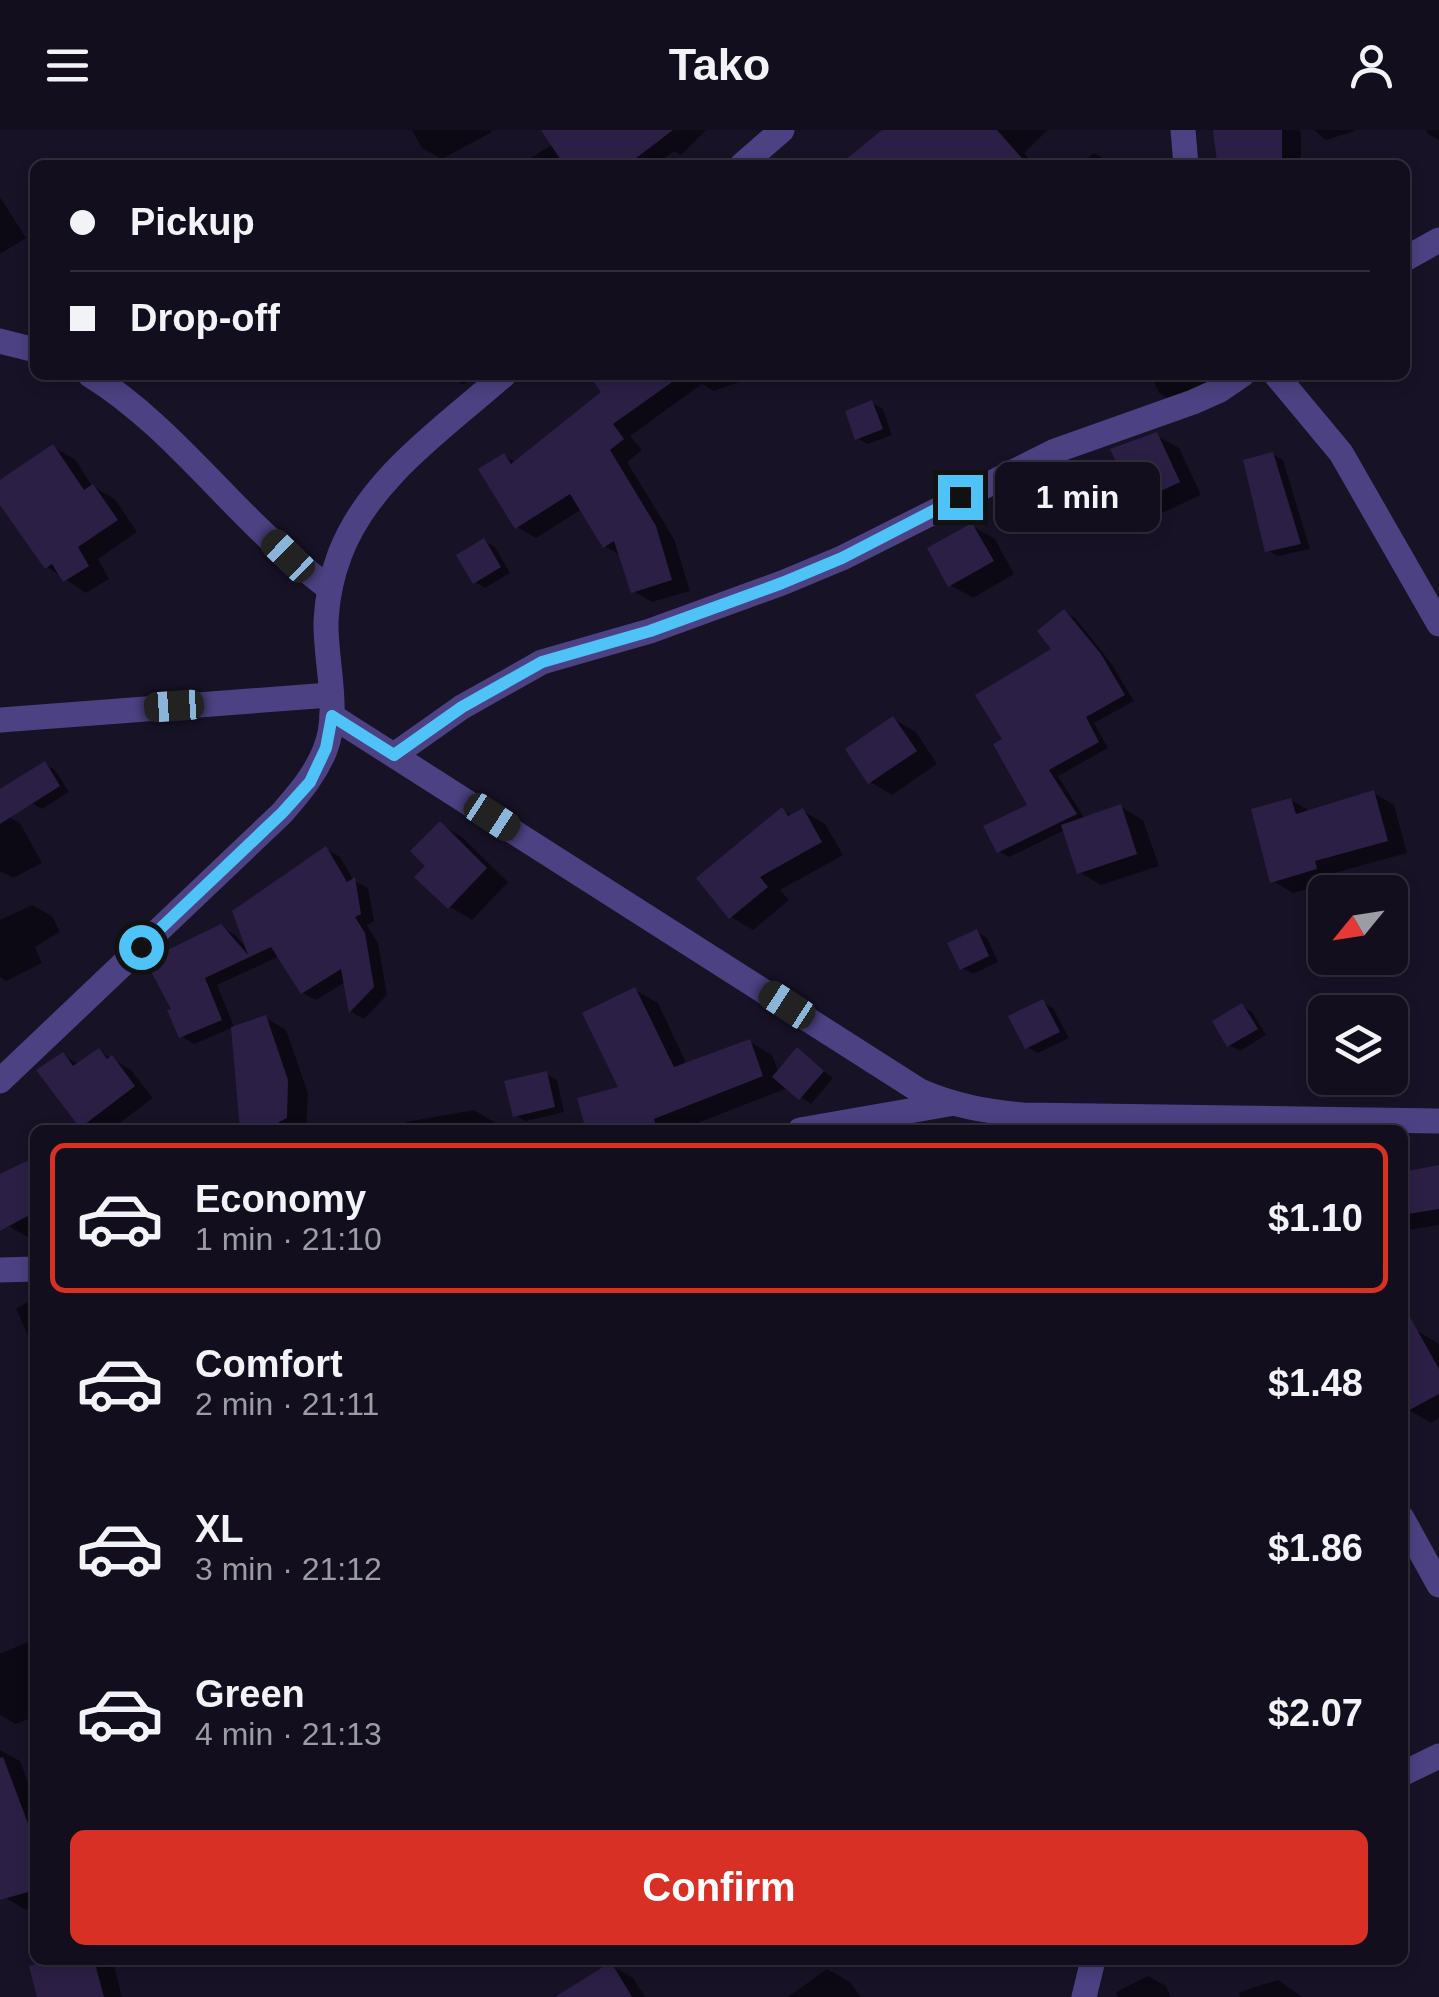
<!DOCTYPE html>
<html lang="en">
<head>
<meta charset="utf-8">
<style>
  :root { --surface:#120e1d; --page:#1b1726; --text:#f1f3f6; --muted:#9c9ca4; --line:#312e3b; --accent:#d93025 }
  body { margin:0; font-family:Helvetica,sans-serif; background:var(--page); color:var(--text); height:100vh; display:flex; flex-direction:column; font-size:38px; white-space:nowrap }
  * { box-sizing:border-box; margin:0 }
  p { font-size:32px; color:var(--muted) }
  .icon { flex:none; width:55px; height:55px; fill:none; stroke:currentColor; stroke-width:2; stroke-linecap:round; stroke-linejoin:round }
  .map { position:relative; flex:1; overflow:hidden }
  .drawer { position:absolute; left:30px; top:995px; width:1378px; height:840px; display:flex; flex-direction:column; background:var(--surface); border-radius:15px; box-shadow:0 5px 15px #0003,0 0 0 2px var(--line) }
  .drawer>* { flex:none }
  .hud { position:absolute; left:30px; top:30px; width:1380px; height:220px; border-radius:15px; box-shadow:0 5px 15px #0003,0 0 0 2px var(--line); display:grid; align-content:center; height:220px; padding:0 40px; background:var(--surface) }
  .needle { width:65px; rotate:240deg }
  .tools { position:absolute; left:1308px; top:745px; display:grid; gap:20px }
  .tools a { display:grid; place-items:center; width:100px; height:100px; border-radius:15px; background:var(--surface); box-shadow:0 5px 15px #0003,0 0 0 2px var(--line); font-size:50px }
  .end { position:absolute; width:45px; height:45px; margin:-22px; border:12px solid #4fc3f7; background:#111; box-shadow:0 0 0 5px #111 }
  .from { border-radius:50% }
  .bubble { position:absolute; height:70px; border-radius:15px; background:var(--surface); box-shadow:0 5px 15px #0003,0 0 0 2px var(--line); font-size:32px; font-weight:800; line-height:70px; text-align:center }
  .car { position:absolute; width:30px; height:60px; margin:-30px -15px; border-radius:12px; box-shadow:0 0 8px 2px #0007; background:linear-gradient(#222 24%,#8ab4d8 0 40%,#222 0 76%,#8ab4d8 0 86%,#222 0) }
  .hud b { display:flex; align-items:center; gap:35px; height:95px; font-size:38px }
  .hud b+b { border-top:2px solid var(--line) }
  .hud i { width:25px; height:25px; background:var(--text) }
  ul { padding:18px 0 0; list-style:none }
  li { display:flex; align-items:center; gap:30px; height:150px; margin:0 20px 15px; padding:0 20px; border:5px solid transparent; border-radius:15px }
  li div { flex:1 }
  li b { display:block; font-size:38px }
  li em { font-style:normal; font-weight:800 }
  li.selected { border-color:var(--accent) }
  li>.icon { width:90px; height:90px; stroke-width:1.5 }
  .action { display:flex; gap:20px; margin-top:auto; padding:20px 40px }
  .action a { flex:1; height:115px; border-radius:15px; background:var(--accent); color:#fff; font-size:40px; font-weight:800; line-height:115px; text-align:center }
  header { display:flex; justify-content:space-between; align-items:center; height:130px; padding:0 40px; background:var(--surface); font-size:45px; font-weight:800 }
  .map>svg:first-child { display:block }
  .shadow { fill:#0007 }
  .building { fill:#2c1f46 }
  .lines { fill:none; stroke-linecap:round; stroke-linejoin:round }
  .minor { stroke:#4c4182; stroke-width:25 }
  .route { stroke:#4fc3f7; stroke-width:12 }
</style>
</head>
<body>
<header><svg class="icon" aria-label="menu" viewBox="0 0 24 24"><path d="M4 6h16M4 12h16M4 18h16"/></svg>Tako<svg class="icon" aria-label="person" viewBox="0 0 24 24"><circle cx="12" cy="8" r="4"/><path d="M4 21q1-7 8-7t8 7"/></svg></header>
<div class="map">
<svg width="1439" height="1867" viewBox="0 0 1439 1867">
  <rect width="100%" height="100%" fill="#181227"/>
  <g class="shadow">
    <polygon points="412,0 491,0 492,2 442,29 422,18"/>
    <polygon points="544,0 706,0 681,25 674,21 656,35 519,35 553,14"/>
    <polygon points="886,0 1048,0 1024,23 1035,35 843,35"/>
    <polygon points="1240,0 1298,0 1301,2 1301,35 1226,35 1219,31"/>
    <polygon points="1314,0 1355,0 1355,1 1326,10"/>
    <polygon points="1426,0 1439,0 1439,10 1428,4"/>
    <polygon points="1094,23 1110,32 1113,35 1079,35"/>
    <polygon points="0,67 26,108 0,124"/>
    <polygon points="447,245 474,245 464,255"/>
    <polygon points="592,245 759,245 714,261 702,254 630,306 642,320 627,332 674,409 690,461 652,472 633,461 622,426 604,416 582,379 536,408 517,397 504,326 516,333 605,263"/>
    <polygon points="1151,245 1230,245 1181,276 1159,263"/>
    <polygon points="872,273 883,279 892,305 868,314 857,308"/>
    <polygon points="1156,305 1179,318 1201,365 1160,384 1138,371"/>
    <polygon points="53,317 75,329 92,356 115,369 137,402 98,429 109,449 86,463 47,437 0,370 0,353"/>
    <polygon points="1272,324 1283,330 1310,419 1278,426 1267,420"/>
    <polygon points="972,396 995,409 1014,444 973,468 950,455"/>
    <polygon points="484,411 495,417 510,443 485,458 475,452"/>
    <polygon points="1065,482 1075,488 1111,533 1134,571 1094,593 1108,618 1058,646 1085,689 1121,677 1143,690 1159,736 1101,755 1079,742 1065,700 1009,727 999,721 1030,676 1005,609 1055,520"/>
    <polygon points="894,589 916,602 937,634 892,665 870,652"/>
    <polygon points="45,634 55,640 69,662 42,679 32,673"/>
    <polygon points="1374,663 1394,675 1407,723 1334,743 1336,751 1293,763 1273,751 1291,670 1311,682"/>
    <polygon points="782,680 793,686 803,681 825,694 843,725 780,760 789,770 753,800 731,787"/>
    <polygon points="0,682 20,693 42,733 13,748 0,741"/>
    <polygon points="440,694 462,707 508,752 472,790 450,777 429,736"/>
    <polygon points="326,719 340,727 354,751 368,758 374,791 367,795 378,813 387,865 364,889 351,882 346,852 316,870 303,863 280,826 217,855 235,899 266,888 286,900 308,963 306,999 243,1000 234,897 194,914 181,906 221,797 235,805 249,821"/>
    <polygon points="32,775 52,786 60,802 35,817 42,833 6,851 0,847 0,790"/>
    <polygon points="977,802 987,808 998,832 973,844 962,838"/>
    <polygon points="635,860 658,873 687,935 750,912 772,925 779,943 798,921 833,948 811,974 788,958 679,1000 589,1000 621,959"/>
    <polygon points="1043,872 1053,878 1069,908 1038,923 1027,917"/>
    <polygon points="1242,876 1252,882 1266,905 1240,921 1229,915"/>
    <polygon points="99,921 131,940 153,968 110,1000 90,1000 82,996 63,925 80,935"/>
    <polygon points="546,944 557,950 564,982 526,991 515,985"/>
    <polygon points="474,980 496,993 497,1000 408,1000 406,992"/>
    <polygon points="35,1029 35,1106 31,1109 8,1096 0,1080 0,1047"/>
    <polygon points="1439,1038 1439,1095 1402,1101 1402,1044"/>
    <polygon points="35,1169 35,1210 28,1206 16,1178"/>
    <polygon points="1416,1200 1439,1214 1439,1288 1431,1293 1409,1280"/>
    <polygon points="35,1509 35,1586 16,1594 0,1585 0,1524"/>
    <polygon points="0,1620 20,1631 35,1671 35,1778 26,1780 6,1768 0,1770"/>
    <polygon points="62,1830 104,1830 114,1835 122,1867 39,1867"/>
    <polygon points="611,1835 633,1848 645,1867 575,1867"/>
    <polygon points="827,1839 850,1852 861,1867 788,1867"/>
    <polygon points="1148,1846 1166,1856 1171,1867 1118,1867 1116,1862"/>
    <polygon points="1278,1850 1302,1867 1240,1867 1239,1862"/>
  </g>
  <g class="building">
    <polygon points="541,0 673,0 627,35 564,35"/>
    <polygon points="882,0 997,0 1028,35 839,35"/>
    <polygon points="1213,0 1282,0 1282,33 1217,32"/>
    <polygon points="589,245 682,245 613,294 624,309 610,320 656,396 672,450 631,463 614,411 603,418 570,364 515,399 478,339 504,323 511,334 601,262"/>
    <polygon points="872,270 883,299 855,310 845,281"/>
    <polygon points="1157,302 1180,352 1136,373 1110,319"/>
    <polygon points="53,314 84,360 93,354 118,390 78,417 89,436 63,452 52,434 45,439 0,375 0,350"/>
    <polygon points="1273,322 1301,414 1265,422 1243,330"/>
    <polygon points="972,393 994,431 948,457 927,418"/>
    <polygon points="484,408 501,437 473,454 456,425"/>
    <polygon points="1064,479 1101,524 1125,565 1086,587 1099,612 1049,640 1077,684 997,723 983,696 1027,675 993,614 1002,609 975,565 1051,519 1037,501"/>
    <polygon points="893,586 917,621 868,654 845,619"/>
    <polygon points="45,631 60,656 0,694 0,659"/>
    <polygon points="1374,660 1388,711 1315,731 1317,739 1270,753 1251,679 1291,668 1296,684"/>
    <polygon points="1121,674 1137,724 1077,744 1061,695"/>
    <polygon points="782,677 788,686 803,678 822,712 760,747 768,757 729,789 696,748"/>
    <polygon points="440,691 487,738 448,779 414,747 425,736 410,721"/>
    <polygon points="326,716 347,752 355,747 361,784 355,787 365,803 374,857 349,883 341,839 301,864 271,817 205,848 222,890 179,908 167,880 171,879 147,834 155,826 221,794 248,825 232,781"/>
    <polygon points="977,799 989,826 960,840 947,813"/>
    <polygon points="635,857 674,937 750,909 763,946 654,989 657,1000 586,1000 577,968 618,957 582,883"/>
    <polygon points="1043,869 1060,902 1025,919 1008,886"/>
    <polygon points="1242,873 1258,899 1227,917 1212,891"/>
    <polygon points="266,885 288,950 287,988 279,992 281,1000 240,1000 231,897"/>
    <polygon points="797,917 824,941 799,970 772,947"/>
    <polygon points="99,918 107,929 112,925 135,956 80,998 36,940 63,922 73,936"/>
    <polygon points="547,941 555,977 513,987 504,951"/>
    <polygon points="35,1027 35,1082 0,1101 0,1044"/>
    <polygon points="1439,1035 1439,1079 1402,1085 1402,1042"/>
    <polygon points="1402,1173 1439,1239 1439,1264 1402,1284"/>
    <polygon points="3,1627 35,1712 35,1760 0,1770 0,1628"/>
    <polygon points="52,1830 94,1830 104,1867 37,1867 29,1836"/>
    <polygon points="611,1832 632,1867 555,1867"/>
  </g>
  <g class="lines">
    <g class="minor">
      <polyline points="1183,0 1186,35"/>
      <polyline points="742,35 782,0"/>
      <polyline points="1405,129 1439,110"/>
      <polyline points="0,211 35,220"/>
      <path d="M90,245c62,38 112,98 164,149 24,24 50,45 76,65"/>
      <polyline points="1276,245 1341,323 1439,494"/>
      <path d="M332,586l588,375c34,15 65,20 103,24l416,6"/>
      <polyline points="0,590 330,565"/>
      <polyline points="394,625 462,577 542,532 650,501 782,453 842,428 1055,321 1193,272 1220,260 1242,245"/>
      <path d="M0,951l282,-268c17,-20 33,-38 43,-63 16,-40 0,-87 1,-129 1,-22 6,-46 14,-67 29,-76 105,-127 164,-179"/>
      <polyline points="800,1000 949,974"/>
      <polyline points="0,1140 35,1139"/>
      <polyline points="1402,1388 1439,1455"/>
      <polyline points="1402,1644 1439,1626"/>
      <polyline points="1084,1867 1093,1830"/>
    </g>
  </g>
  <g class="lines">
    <polyline class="route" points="141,817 282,683 310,652 326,618 332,586 394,625 462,577 542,532 650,501 782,453 842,428 960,367"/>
  </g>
</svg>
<div class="tools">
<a><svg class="needle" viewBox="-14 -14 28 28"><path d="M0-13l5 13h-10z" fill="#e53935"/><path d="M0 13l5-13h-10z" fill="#9c9ca4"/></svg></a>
<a><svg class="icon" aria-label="layers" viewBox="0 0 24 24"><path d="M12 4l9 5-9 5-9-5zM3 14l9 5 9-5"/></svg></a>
</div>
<i class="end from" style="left:141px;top:817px"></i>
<i class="end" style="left:960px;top:367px"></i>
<div class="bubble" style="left:995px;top:332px;width:165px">1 min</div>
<i class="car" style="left:288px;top:426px;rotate:314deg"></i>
<i class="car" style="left:174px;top:576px;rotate:266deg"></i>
<i class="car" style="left:492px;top:687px;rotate:123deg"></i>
<i class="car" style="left:787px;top:875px;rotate:303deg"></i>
<div class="hud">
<b><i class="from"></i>Pickup</b>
<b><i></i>Drop-off</b>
</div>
<section class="drawer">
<ul>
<li class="selected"><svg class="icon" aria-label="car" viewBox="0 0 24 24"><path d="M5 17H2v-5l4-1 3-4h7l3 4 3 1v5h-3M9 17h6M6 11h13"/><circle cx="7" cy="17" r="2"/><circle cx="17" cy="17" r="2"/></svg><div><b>Economy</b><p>1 min · 21:10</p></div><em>$1.10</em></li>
<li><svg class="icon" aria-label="car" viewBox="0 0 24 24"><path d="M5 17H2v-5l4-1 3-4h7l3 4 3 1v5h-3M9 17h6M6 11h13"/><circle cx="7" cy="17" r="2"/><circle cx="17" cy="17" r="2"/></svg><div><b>Comfort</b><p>2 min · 21:11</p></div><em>$1.48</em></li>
<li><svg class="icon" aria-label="car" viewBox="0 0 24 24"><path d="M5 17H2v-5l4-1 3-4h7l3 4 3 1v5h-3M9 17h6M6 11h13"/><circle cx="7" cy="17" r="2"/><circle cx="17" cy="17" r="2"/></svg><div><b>XL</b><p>3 min · 21:12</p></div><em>$1.86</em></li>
<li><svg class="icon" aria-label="car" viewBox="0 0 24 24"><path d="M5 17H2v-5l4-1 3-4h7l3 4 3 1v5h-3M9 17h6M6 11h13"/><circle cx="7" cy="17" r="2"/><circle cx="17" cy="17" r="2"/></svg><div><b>Green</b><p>4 min · 21:13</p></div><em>$2.07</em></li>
</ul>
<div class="action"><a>Confirm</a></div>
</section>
</div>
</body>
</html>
